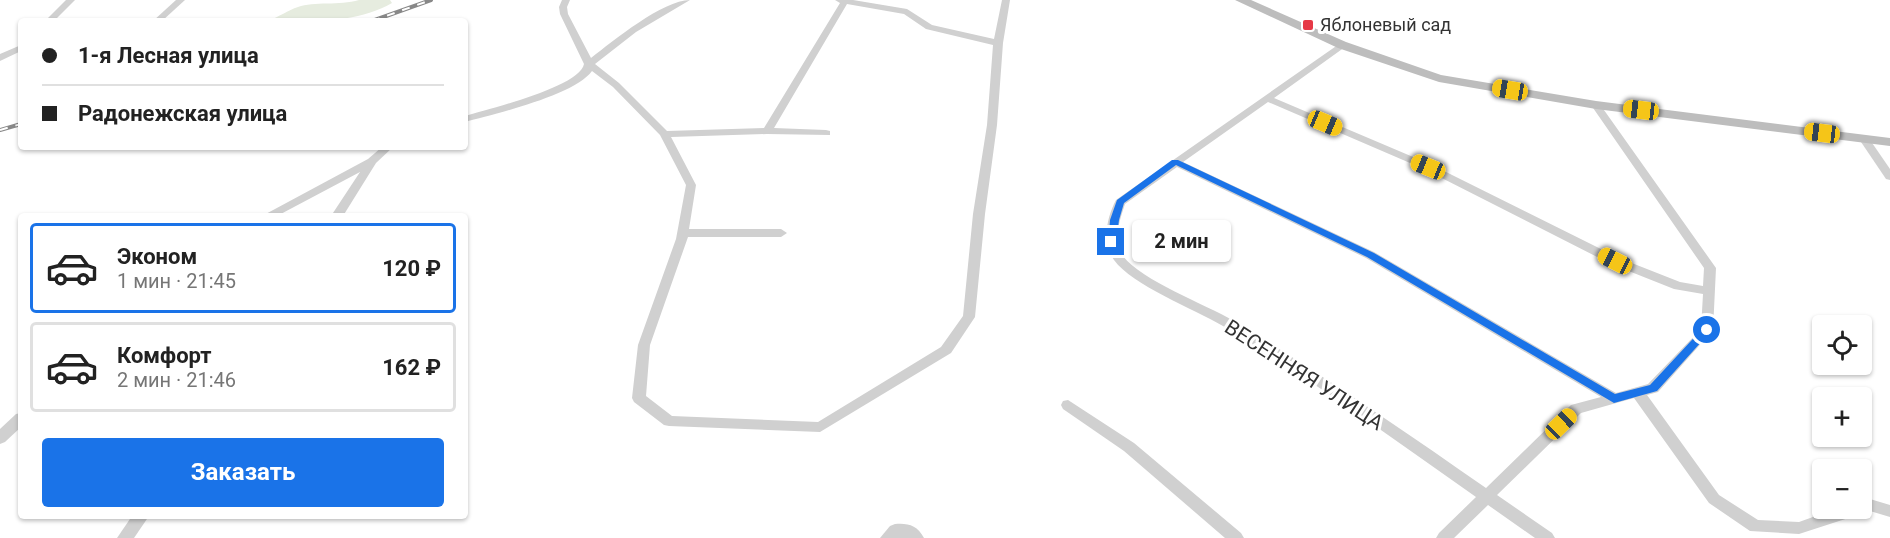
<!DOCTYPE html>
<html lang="ru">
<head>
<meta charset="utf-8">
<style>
  :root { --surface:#fff; --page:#f6f6f6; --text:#222; --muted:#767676; --line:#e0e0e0; --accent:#1a73e8 }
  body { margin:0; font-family:Roboto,sans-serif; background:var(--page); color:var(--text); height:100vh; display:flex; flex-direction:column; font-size:22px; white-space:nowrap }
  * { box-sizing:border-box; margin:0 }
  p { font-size:20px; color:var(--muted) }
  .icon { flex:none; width:33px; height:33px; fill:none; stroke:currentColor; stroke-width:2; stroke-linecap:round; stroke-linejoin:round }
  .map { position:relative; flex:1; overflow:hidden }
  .details { position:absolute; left:18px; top:213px; width:450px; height:306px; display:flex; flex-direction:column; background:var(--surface); border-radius:6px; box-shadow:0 2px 4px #0004 }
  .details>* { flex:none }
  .guide { position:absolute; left:18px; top:18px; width:450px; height:132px; border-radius:6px; box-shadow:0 2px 4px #0004; display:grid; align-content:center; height:132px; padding:0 24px; background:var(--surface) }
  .buttons { position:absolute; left:1812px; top:315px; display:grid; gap:12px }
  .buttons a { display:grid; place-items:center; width:60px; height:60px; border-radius:6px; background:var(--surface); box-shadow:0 2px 4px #0004; font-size:30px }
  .end { position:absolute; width:27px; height:27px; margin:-14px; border:8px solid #1a73e8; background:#fff; box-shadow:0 0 0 3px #fff }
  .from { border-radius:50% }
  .bubble { position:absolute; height:42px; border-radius:6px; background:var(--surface); box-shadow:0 2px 4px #0004; font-size:20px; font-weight:700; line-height:42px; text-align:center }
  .car { position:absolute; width:18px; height:36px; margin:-18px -9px; border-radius:8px; box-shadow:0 0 4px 2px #0007; background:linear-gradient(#f5c518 24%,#345 0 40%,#f5c518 0 76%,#345 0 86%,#f5c518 0) }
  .guide b { display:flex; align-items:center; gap:21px; height:57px; font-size:22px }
  .guide b+b { border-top:2px solid var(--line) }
  .guide i { width:15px; height:15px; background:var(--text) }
  ul { padding:10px 0 0; list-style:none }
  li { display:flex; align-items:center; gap:18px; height:90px; margin:0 12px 9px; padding:0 12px; border:3px solid var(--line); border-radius:6px }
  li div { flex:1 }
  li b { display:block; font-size:22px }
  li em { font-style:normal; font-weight:700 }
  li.current { border-color:var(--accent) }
  li>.icon { width:54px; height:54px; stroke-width:1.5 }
  .cta { display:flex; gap:12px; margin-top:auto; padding:12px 24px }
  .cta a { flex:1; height:69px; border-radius:6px; background:var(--accent); color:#fff; font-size:24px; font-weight:700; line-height:69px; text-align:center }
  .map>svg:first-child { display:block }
  .green { fill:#e6ecdf }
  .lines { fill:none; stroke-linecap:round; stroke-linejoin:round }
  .street { fill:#d0d0d0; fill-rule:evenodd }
  .secondary { fill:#bdbdbd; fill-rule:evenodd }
  .rail-casing { stroke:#888; stroke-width:4 }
  .rail { stroke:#fff; stroke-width:2; stroke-dasharray:8; stroke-linecap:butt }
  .route { fill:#1a73e8 }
  .poi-dot { fill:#e63946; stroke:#fff; stroke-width:2 }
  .labels { text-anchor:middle; stroke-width:6; stroke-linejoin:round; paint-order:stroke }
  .far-poi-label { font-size:18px; fill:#333; stroke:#fff; text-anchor:start }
  .street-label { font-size:21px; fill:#333; stroke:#fff }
</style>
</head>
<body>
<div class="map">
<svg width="1890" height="538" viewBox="0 0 1890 538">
  <rect width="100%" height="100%" fill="#fff"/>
  <path class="green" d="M359,0h31l2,3c-37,21 -82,18 -124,18 11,-4 20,-11 30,-14 16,-6 41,-1 61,-7z"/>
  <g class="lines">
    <g class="street">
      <polygon points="66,0 75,0 54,21 45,21"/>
      <polygon points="176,0 185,0 162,21 153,21"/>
      <path d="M562,0h8l-3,7 1,7 23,44c22,-17 72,-58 99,-58l-54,32 -41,32 24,19 48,48 97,-3 76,-125 -5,-3h18l54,9 25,16 62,14 8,-39h8l-7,43 -6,82 -12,89 -10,103 -24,36 -131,79 -151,-6 -5,-1 -30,-23 -2,-4 6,-53 38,-106 10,-54 -26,-50 -47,-48 -21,-16c-17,24 -97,43 -127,51v-6c23,-7 115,-29 119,-52l-24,-50 -1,-7zM847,4l57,10 22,15 67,16 -6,80 -14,89 -10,102 -22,31 -123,75 -146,-6 -26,-20 4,-51 38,-108h93l6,-4 -6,-4h-92l7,-44 -25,-48 96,-3 63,1v-4l-4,-1 -52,-2z"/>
      <path d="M1342,42l5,3 -2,2 -71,51 158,67 187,93 61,24 23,4 1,-18 -113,-163 5,-3 3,1 117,165 -3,62 -55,62 -11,3 72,100 39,25 41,2 39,-14h24v-7l8,-2 20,6v12l-20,-6 -71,23 -49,-3 -41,-28 -75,-105 -53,15 -84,82 55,38 3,5h-20l-47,-33 -34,33h-18l3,-5 37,-36c-83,-59 -166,-118 -253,-171 -29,-17 -91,-41 -109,-66 -13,-17 -7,-43 2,-60zM1268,102l156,67 187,95 63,25 29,5 -2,35 -53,55 -32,9 -242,-141 -191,-90zM1177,167l189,91 235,139 -30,8 -85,83c-83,-58 -166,-115 -252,-167 -29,-17 -92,-40 -111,-65 -11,-14 -3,-37 2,-52z"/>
      <polygon points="21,45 21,51 0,61 0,54"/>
      <polygon points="1864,136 1868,137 1890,169 1890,180 1886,179 1859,139"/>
      <polygon points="382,147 393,147 376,163 343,216 331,216 360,172 277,216 262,216 368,159"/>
      <polygon points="1068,400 1134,443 1241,533 1244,538 1225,538 1124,451 1063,409 1061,405 1063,401"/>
      <polygon points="21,413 21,427 5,442 0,444 0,429 16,414"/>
      <polygon points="132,516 149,516 134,538 117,538"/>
      <path d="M895,524c13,-1 22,1 29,14h-44l10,-12z"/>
    </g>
    <polygon class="secondary" points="1235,0 1251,0 1346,42 1441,75 1596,101 1890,138 1890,146 1596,109 1439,82 1338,48"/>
    <g class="rail-casing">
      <g id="rail">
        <polyline points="372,21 431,0"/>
        <polyline points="0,130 21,124"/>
      </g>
    </g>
    <use href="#rail" class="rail"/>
  </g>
  <polygon class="route" points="1172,160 1178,160 1374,253 1615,394 1650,385 1703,328 1711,328 1712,330 1657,391 1614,403 1367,257 1176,165 1124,203 1119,220 1116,242 1108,245 1110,220 1117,200"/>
  <rect class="poi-dot" x="1302" y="19" width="12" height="12" rx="3"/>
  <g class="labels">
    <g class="far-poi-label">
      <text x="1320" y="31">Яблоневый сад</text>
    </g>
    <g class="street-label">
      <text transform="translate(1304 375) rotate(33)" y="7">ВЕСЕННЯЯ УЛИЦА</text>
    </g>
  </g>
</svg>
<div class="buttons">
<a><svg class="icon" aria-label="locate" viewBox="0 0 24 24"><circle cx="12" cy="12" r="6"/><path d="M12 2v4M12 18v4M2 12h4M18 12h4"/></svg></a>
<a>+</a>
<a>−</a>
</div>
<i class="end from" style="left:1707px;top:330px"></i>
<i class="end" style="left:1111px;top:242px"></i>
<div class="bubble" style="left:1132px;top:220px;width:99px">2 мин</div>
<i class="car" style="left:1510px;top:90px;rotate:280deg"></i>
<i class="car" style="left:1641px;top:110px;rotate:277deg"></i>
<i class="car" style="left:1325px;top:123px;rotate:113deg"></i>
<i class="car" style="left:1822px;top:133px;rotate:277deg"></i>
<i class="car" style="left:1428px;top:167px;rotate:292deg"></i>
<i class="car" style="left:1615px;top:261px;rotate:297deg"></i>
<i class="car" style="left:1561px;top:424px;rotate:46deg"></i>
<div class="guide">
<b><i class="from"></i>1-я Лесная улица</b>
<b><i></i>Радонежская улица</b>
</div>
<section class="details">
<ul>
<li class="current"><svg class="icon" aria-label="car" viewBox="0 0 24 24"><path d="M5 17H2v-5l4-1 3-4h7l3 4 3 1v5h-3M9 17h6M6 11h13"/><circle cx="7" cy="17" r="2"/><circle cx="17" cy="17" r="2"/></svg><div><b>Эконом</b><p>1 мин · 21:45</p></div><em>120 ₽</em></li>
<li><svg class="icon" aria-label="car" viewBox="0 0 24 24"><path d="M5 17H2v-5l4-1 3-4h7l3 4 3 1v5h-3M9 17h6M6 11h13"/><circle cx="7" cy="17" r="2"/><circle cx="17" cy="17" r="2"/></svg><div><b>Комфорт</b><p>2 мин · 21:46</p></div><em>162 ₽</em></li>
</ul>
<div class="cta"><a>Заказать</a></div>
</section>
</div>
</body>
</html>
